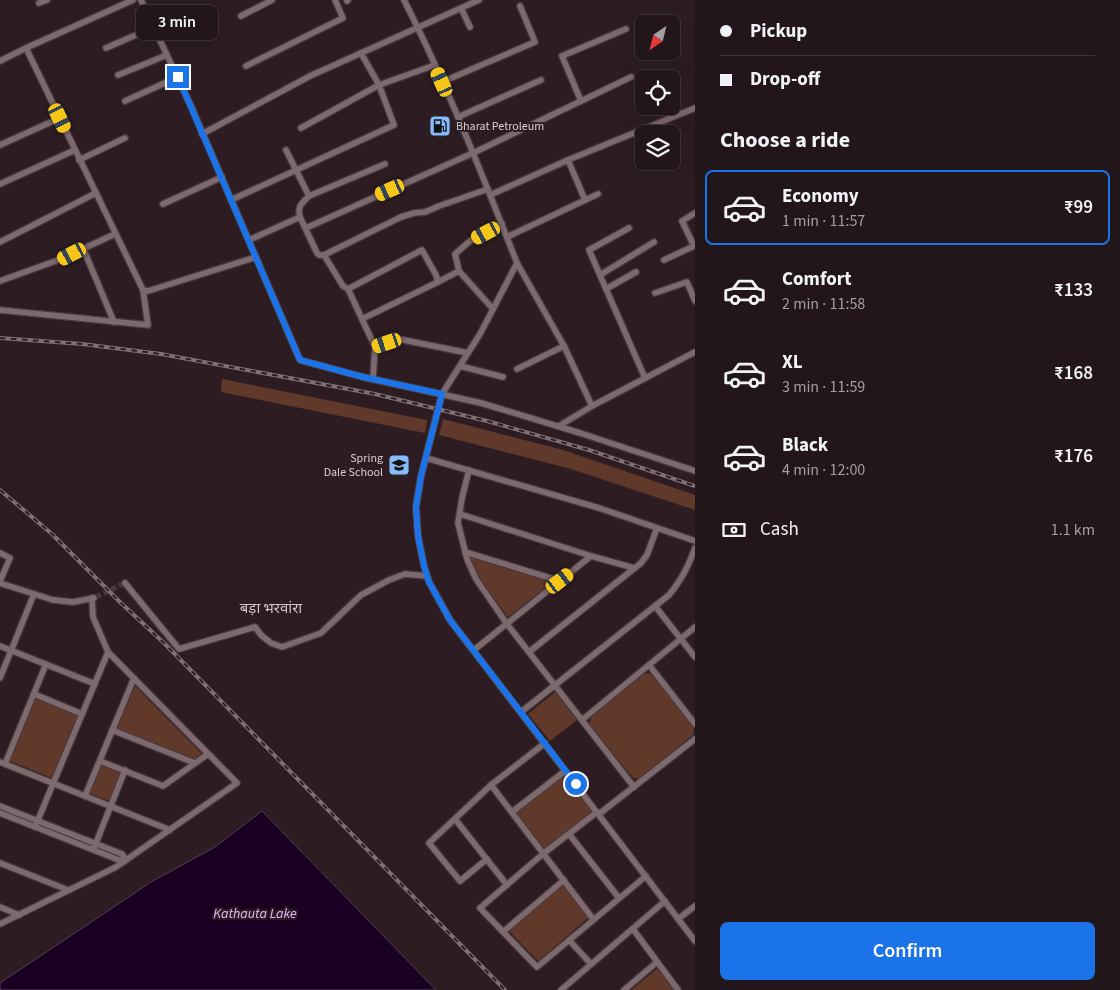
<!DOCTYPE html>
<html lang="en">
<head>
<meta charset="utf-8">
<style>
  :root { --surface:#22161a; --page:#2a1f23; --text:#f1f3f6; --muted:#a29fa2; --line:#3f3539; --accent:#1a73e8 }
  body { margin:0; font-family:"Source Sans 3","Noto Sans Devanagari",sans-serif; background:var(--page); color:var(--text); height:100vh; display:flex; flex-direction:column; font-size:19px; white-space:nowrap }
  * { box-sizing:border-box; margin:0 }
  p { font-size:16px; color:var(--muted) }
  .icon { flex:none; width:28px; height:28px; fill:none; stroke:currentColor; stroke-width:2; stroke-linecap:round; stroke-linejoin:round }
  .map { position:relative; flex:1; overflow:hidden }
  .details { display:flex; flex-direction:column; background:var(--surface); width:425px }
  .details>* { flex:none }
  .guide { display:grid; align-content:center; height:110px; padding:0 25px; background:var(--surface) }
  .needle { width:32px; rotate:215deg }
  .controls { position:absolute; left:635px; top:15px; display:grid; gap:10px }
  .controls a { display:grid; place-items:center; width:45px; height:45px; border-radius:8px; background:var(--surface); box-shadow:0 5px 20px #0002,0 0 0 1px var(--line); font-size:25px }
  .end { position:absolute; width:22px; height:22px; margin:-11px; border:6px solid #1a73e8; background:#fff; box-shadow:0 0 0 2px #fff }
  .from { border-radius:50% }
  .bubble { position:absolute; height:35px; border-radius:8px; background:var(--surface); box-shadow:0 5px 20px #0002,0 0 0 1px var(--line); font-size:16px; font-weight:600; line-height:35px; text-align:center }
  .car { position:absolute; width:15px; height:30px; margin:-15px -8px; border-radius:6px; box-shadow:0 0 4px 1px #0007; background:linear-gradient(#f5c518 24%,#345 0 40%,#f5c518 0 76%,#345 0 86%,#f5c518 0) }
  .guide b { display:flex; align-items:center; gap:18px; height:48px; font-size:19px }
  .guide b+b { border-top:1px solid var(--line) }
  .guide i { width:12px; height:12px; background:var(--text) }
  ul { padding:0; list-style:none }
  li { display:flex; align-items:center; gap:15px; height:75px; margin:0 10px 8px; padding:0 15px; border:2px solid transparent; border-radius:8px }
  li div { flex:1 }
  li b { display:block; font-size:19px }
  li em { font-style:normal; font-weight:600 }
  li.active { border-color:var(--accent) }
  li>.icon { width:45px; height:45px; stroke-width:1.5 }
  h2 { padding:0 25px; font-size:22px; line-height:60px }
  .pay { display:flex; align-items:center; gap:12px; height:55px; padding:0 25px; font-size:19px }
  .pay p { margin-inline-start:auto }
  .button { display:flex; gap:10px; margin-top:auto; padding:10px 25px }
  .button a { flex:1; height:58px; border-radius:8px; background:var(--accent); color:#fff; font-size:20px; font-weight:600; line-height:58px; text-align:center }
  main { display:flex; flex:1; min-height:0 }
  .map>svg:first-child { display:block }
  .green { fill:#61392a }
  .water { fill:#190022; stroke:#533e57 }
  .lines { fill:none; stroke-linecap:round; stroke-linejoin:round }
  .minor-tunnel { stroke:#47383c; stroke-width:5.5; stroke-dasharray:5.5 3; stroke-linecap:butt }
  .minor-casing { stroke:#483b3f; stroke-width:8 }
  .minor { stroke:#7d6a6f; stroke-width:5.5 }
  .rail-casing { stroke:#7e7074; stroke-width:4 }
  .rail { stroke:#2d1d22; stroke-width:2; stroke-dasharray:5.5; stroke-linecap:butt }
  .route { stroke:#1a73e8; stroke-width:6 }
  .labels { text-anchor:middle; stroke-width:4; stroke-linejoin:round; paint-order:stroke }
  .poi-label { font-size:12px; fill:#dacfd2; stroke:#2d1d22; text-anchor:start }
  .water-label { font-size:14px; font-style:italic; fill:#e9b3fb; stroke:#2d1d22 }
  .quarter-label { font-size:15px; fill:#d8c2c8; stroke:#2d1d22 }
</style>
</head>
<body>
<main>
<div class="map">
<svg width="695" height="990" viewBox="0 0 695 990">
  <rect width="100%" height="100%" fill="#2d1d22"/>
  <g class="green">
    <polygon points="222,379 427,420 425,433 221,392"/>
    <polygon points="443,419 563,450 695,495 695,510 571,469 439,435"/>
    <polygon points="471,557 554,581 508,617 482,582 470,559"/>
    <polygon points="645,673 652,674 694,728 693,735 638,779 632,777 589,724 591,717"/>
    <polygon points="135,686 202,754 195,759 117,729"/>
    <polygon points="555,692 577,720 550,741 528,714"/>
    <polygon points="36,698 78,715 52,778 10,761"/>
    <polygon points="101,764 121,772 109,801 89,793"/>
    <polygon points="564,775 593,812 545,849 516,812"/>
    <polygon points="563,884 588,918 538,961 509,931"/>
    <polygon points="658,968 674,990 631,990"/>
  </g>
  <polygon class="water" points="262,811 436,990 0,990 0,983 151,882 215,847"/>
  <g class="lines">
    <polyline class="minor-tunnel" points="96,597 125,583"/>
    <g class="minor-casing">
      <g id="minor">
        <polyline points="133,0 26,48 143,290 148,291 256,257"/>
        <polyline points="141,0 191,106 300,360 363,377 481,403 580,433 695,471"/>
        <path d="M404,0c43,85 78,174 113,263l-37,71 -38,60 -21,82 -5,31 2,29 6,30 5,16 21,38 245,321"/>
        <polyline points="347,1 348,0"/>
        <polyline points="39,3 47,0"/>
        <polyline points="461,8 470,27"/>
        <polyline points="241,16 272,0"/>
        <polyline points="106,48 154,27"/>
        <polyline points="0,61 26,48"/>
        <polyline points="246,66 343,18 335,0"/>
        <polyline points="118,75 167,55"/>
        <polyline points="442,82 535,42 520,6"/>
        <polyline points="125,101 178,77"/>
        <polyline points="581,101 562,56 626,29"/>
        <polyline points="458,117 541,80"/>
        <polyline points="301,128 379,85 435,65"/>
        <polyline points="202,134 310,76 479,0"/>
        <polyline points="0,145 60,118"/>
        <polyline points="286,150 309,196 385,164"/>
        <polyline points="79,160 125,138"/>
        <polyline points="568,160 585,200"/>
        <polyline points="0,184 75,150"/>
        <polyline points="490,195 568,160 695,108"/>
        <polyline points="231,200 394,125 379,85 361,53"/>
        <polyline points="163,204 222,177"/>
        <path d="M300,217c-3,-11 2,-14 9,-21"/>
        <polyline points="306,228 473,153 631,77"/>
        <polyline points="629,228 589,250 645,378"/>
        <polyline points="507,237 598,194"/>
        <polyline points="249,240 300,217 317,253 319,255 324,255"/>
        <polyline points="0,242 96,193"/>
        <polyline points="83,248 114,322"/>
        <polyline points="664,260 694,246 682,221 695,213"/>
        <polyline points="517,263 564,346 592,406"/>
        <polyline points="600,275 654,242"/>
        <polyline points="0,281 61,259 115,234"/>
        <polyline points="438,282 459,271"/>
        <polyline points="348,289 362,319"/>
        <polyline points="606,289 636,272"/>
        <polyline points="655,293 687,282 695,301"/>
        <polyline points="493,309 459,271 455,254 470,241 502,224"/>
        <polyline points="0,310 148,325 143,290"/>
        <polyline points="468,353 399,339 375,347 362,319 438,282 436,275 422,250 348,289 343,286 324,255 401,217 414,213 425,212 439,206 488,189"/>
        <polyline points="460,366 503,377"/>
        <polyline points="517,369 564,346"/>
        <polyline points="373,379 375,347"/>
        <polyline points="559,426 592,406 695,352"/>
        <polyline points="426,458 599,508 695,541"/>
        <polyline points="469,470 462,498 458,523 467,559 476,579 507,624 634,787"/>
        <polyline points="460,514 591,556 634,568"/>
        <polyline points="465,552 560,581"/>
        <polyline points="0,553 10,558 0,581"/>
        <polyline points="0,583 53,600 73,602 94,598"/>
        <polyline points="125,583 179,649 255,627 261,635 271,643 282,647 321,633 361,595 389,580 405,574 427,576"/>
        <polyline points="655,606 695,657"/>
        <polyline points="0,646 95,684"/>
        <polyline points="474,650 591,556"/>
        <polyline points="529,652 641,563 647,555 657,528"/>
        <polyline points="649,665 695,724"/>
        <polyline points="0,678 34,594"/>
        <polyline points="34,694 82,714"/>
        <path d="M521,712l148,-117c13,-16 19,-28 26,-47"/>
        <polyline points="582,720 695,627"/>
        <polyline points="112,730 195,763"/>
        <polyline points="100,761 163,786 208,754"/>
        <polyline points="0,762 170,830"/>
        <polyline points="5,764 46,664"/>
        <polyline points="491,785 593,919"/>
        <polyline points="85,796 134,678"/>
        <polyline points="0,806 122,854 126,860"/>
        <polyline points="512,812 565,771"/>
        <polyline points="597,812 544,853 480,908 537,967 646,876"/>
        <polyline points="0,813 119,860 126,860"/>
        <polyline points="599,814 695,739"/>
        <polyline points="455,819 507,885"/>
        <polyline points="35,827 108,652"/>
        <polyline points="569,834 619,898"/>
        <polyline points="94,848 125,770"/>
        <polyline points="487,859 460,881 429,843 491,785 545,743"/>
        <polyline points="0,863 68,890"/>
        <polyline points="0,907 19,915"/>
        <polyline points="678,919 695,906"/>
        <polyline points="0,924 116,867 237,783 108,652 93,617 92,598"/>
        <polyline points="633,929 678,990"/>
        <polyline points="504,931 564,880"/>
        <polyline points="569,940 591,964"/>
        <polyline points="561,990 665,901"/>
        <polyline points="624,990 657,962"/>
      </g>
    </g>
    <use href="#minor" class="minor"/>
    <g class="rail-casing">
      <g id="rail">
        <polyline points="0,338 82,344 161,354 375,394 487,421 589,450 695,486"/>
        <polyline points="0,490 52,534 121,603 164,643 505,990"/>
      </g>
    </g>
    <use href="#rail" class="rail"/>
  </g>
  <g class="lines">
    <polyline class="route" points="178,77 300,360 363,377 442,394 421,476 416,507 418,536 424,566 429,582 450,620 576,784"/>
  </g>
  <defs>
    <g id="fuel-square" transform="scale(1.125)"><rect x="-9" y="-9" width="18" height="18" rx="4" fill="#87bbfb" stroke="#2d1d22"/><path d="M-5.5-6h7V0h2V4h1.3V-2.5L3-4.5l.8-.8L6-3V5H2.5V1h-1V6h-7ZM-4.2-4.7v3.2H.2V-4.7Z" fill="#111"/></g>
    <g id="school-square" transform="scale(1.125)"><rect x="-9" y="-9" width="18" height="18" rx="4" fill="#87bbfb" stroke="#2d1d22"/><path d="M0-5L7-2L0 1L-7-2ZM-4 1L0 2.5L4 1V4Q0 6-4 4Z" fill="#111"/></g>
  </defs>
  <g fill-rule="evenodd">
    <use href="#fuel-square" x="440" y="126"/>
    <use href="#school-square" x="399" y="465"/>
  </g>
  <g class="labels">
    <g class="poi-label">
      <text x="456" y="130">Bharat Petroleum</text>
      <text x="383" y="462" text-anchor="end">Spring<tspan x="383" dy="14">Dale School</tspan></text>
    </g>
    <g class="water-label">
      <text x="255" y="918">Kathauta Lake</text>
    </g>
    <g class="quarter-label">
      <text x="271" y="613">बड़ा भरवांरा</text>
    </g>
  </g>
</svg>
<div class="controls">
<a><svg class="needle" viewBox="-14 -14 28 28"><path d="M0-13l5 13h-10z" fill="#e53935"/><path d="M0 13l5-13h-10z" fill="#a29fa2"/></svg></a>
<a><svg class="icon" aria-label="locate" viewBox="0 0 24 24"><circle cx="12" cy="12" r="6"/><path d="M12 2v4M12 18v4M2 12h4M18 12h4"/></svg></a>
<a><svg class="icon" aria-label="layers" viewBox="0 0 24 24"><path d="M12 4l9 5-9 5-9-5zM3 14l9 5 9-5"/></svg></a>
</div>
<i class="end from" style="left:576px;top:784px"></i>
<i class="end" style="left:178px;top:77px"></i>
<div class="bubble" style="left:136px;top:5px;width:82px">3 min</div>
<i class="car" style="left:442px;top:82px;rotate:336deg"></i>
<i class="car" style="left:60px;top:118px;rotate:154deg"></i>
<i class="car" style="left:390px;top:190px;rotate:246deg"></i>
<i class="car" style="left:486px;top:233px;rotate:242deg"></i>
<i class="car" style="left:72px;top:254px;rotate:242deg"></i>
<i class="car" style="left:387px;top:343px;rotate:252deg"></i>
<i class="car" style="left:560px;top:581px;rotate:52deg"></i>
</div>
<section class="details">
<div class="guide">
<b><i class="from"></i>Pickup</b>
<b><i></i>Drop-off</b>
</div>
<h2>Choose a ride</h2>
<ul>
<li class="active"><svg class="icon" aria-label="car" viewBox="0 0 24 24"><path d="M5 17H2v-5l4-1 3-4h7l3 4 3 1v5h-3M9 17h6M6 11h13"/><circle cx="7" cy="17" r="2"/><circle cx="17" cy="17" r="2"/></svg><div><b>Economy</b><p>1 min · 11:57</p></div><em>₹99</em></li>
<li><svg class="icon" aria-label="car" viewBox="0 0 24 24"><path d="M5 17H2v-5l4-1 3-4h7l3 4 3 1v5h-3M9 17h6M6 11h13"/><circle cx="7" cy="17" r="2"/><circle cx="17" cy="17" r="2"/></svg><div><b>Comfort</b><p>2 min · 11:58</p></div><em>₹133</em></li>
<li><svg class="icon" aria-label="car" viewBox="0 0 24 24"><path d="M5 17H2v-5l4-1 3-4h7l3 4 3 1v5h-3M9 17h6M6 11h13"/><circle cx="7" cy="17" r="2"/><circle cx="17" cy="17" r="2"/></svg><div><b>XL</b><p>3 min · 11:59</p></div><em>₹168</em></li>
<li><svg class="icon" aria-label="car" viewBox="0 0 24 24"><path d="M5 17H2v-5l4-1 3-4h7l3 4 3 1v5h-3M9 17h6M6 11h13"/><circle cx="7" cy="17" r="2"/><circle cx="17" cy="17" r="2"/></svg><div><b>Black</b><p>4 min · 12:00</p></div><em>₹176</em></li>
</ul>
<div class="pay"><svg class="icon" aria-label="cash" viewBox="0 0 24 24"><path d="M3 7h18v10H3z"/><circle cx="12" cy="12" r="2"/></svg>Cash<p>1.1 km</p></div>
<div class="button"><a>Confirm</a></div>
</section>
</main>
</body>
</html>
